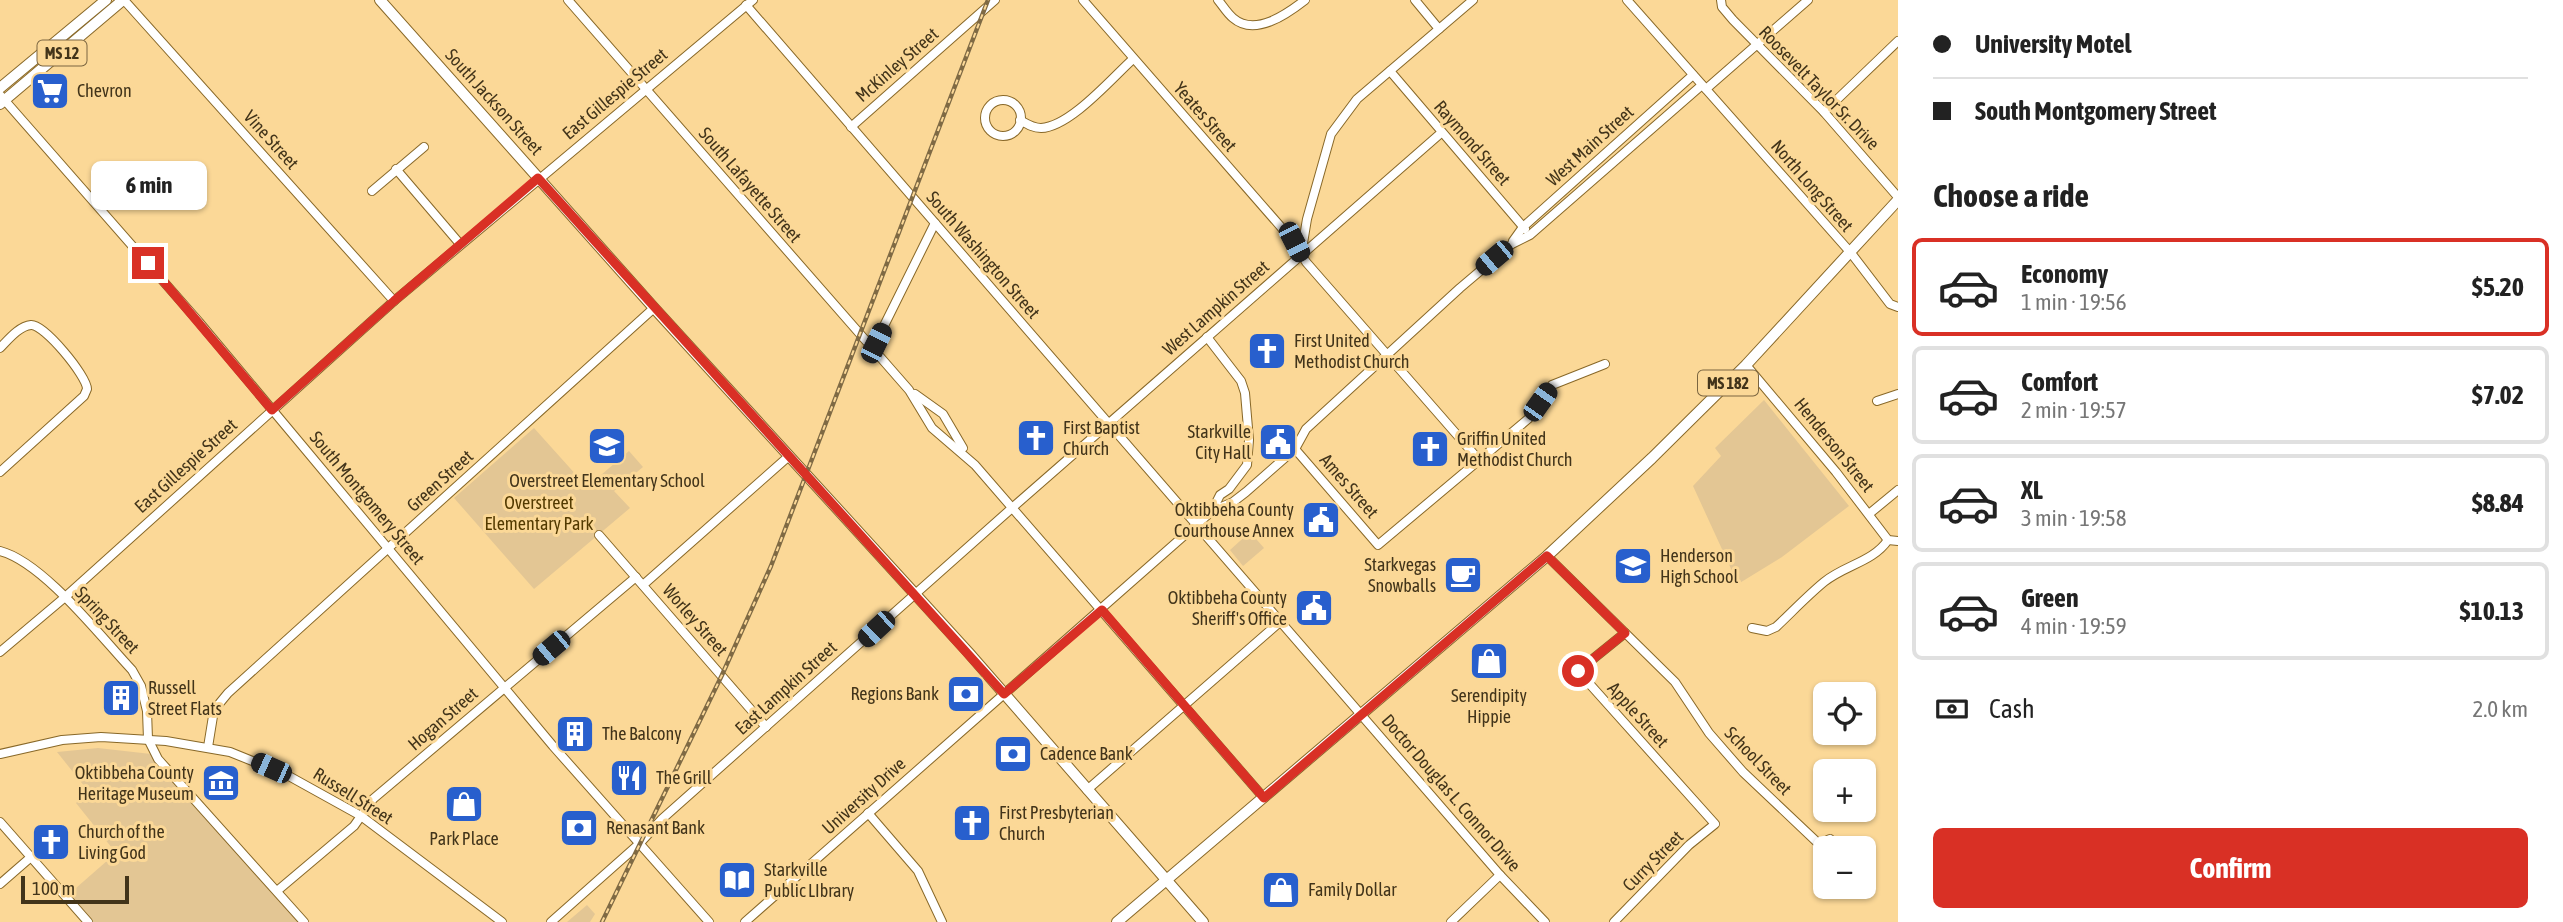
<!DOCTYPE html>
<html lang="en">
<head>
<meta charset="utf-8">
<style>
  :root { --surface:#fff; --page:#f2f2f2; --text:#222; --muted:#767676; --line:#e0e0e0; --accent:#d93025 }
  body { margin:0; font-family:"Asap Condensed",sans-serif; background:var(--page); color:var(--text); height:100vh; display:flex; flex-direction:column; font-size:26px; white-space:nowrap }
  * { box-sizing:border-box; margin:0 }
  p { font-size:23px; color:var(--muted) }
  .icon { flex:none; width:38px; height:38px; fill:none; stroke:currentColor; stroke-width:2; stroke-linecap:round; stroke-linejoin:round }
  .map { position:relative; flex:1; overflow:hidden }
  .details { display:flex; flex-direction:column; background:var(--surface); width:665px }
  .details>* { flex:none }
  .top-card { display:grid; align-content:center; height:154px; padding:0 35px; background:var(--surface) }
  .fabs { position:absolute; left:1813px; top:682px; display:grid; gap:14px }
  .fabs a { display:grid; place-items:center; width:63px; height:63px; border-radius:10px; background:var(--surface); box-shadow:0 2px 5px #0004; font-size:35px }
  .scale { position:absolute; left:21px; bottom:18px; width:108px; box-sizing:border-box; padding-left:7px; border:4px solid #42341a; border-top:0; font-size:19px; line-height:24px; white-space:nowrap; color:#42341a; -webkit-text-stroke:5px #fbd897; paint-order:stroke }
  .end { position:absolute; width:32px; height:32px; margin:-16px; border:9px solid #d93025; background:#fff; box-shadow:0 0 0 4px #fff }
  .from { border-radius:50% }
  .bubble { position:absolute; height:49px; border-radius:10px; background:var(--surface); box-shadow:0 2px 5px #0004; font-size:23px; font-weight:700; line-height:49px; text-align:center }
  .car { position:absolute; width:21px; height:42px; margin:-21px -10px; border-radius:9px; box-shadow:0 0 5px 2px #0007; background:linear-gradient(#222 24%,#8ab4d8 0 40%,#222 0 76%,#8ab4d8 0 86%,#222 0) }
  .top-card b { display:flex; align-items:center; gap:24px; height:66px; font-size:26px }
  .top-card b+b { border-top:2px solid var(--line) }
  .top-card i { width:18px; height:18px; background:var(--text) }
  ul { padding:0; list-style:none }
  li { display:flex; align-items:center; gap:21px; height:98px; margin:0 14px 10px; padding:0 21px; border:4px solid var(--line); border-radius:10px }
  li div { flex:1 }
  li b { display:block; font-size:26px }
  li em { font-style:normal; font-weight:700 }
  li.active { border-color:var(--accent) }
  li>.icon { width:63px; height:63px; stroke-width:1.5 }
  h2 { padding:0 35px; font-size:32px; line-height:84px }
  .pay { display:flex; align-items:center; gap:18px; height:77px; padding:0 35px; font-size:26px }
  .pay p { margin-inline-start:auto }
  .action { display:flex; gap:14px; margin-top:auto; padding:14px 35px }
  .action a { flex:1; height:80px; border-radius:10px; background:var(--accent); color:#fff; font-size:28px; font-weight:700; line-height:80px; text-align:center }
  main { display:flex; flex:1; min-height:0 }
  .map>svg:first-child { display:block }
  .green { fill:#e3c694 }
  .lines { fill:none; stroke-linecap:round; stroke-linejoin:round }
  .minor-casing { stroke:#886828; stroke-width:10 }
  .major-casing { stroke:#886828; stroke-width:12 }
  .minor { stroke:#fff; stroke-width:8 }
  .major { stroke:#fff; stroke-width:10 }
  .rail-casing { stroke:#7f6a44; stroke-width:4.5 }
  .rail { stroke:#fbd897; stroke-width:2; stroke-dasharray:5; stroke-linecap:butt }
  .route { stroke:#d93025; stroke-width:9 }
  .labels { text-anchor:middle; stroke-width:6; stroke-linejoin:round; paint-order:stroke }
  .shield { fill:#fbd897; stroke:#7a6540; stroke-width:2 }
  .shield-label { font-size:16px; font-weight:bold; fill:#42341a }
  .street-label { font-size:18px; fill:#42341a; stroke:#fbd897 }
  .poi-label { font-size:18px; fill:#42341a; stroke:#fbd897; text-anchor:start }
  .park-label { font-size:18px; fill:#533a00; stroke:#fbd897 }
</style>
</head>
<body>
<main>
<div class="map">
<svg width="1898" height="922" viewBox="0 0 1898 922">
  <rect width="100%" height="100%" fill="#fbd897"/>
  <g class="green">
    <polygon points="1764,400 1849,506 1782,557 1738,584 1693,486 1721,456 1715,448"/>
    <polygon points="534,428 587,487 629,451 643,467 614,491 630,508 534,589 454,498"/>
    <polygon points="1250,532 1264,548 1243,566 1230,550"/>
    <polygon points="98,748 151,754 299,922 91,922 68,895 116,853 76,803 89,792 57,752"/>
    <polygon points="587,905 595,914 590,922 567,922"/>
  </g>
  <g class="lines">
    <g class="minor-casing">
      <g id="minor">
        <polyline points="124,0 394,301"/>
        <polyline points="568,0 909,390 932,428 975,465 1264,798"/>
        <polyline points="1083,0 1294,242 1306,262 1479,460"/>
        <path d="M1218,0c5,6 9,13 15,18 22,19 54,-4 72,-18"/>
        <polyline points="1415,0 1439,29"/>
        <polyline points="1627,0 1851,253 1890,304 1898,307"/>
        <polyline points="1721,0 1722,7 1733,20 1824,112 1898,197"/>
        <polyline points="746,5 1500,875 1545,922"/>
        <polyline points="1390,71 1525,229"/>
        <polyline points="1706,89 1808,0"/>
        <polyline points="0,95 199,322 553,746 709,922"/>
        <circle cx="1003" cy="118" r="18"/>
        <polyline points="1824,112 1898,41"/>
        <path d="M1020,120c7,4 13,8 21,8 29,-1 71,-50 92,-69"/>
        <polyline points="851,127 995,0"/>
        <polyline points="396,169 460,244"/>
        <polyline points="372,191 424,147"/>
        <polyline points="1513,241 1523,227 1693,75"/>
        <polyline points="1301,255 1307,219 1331,134 1357,99 1473,0"/>
        <polyline points="1207,337 1241,381 1245,393 1249,440 1247,465 1229,489 1220,495 1212,511"/>
        <path d="M0,348c8,-8 19,-22 31,-23 13,-1 56,51 56,64l-3,7 -84,76"/>
        <polyline points="873,348 935,223"/>
        <polyline points="1746,365 1836,472 1888,540 1898,541"/>
        <polyline points="915,394 943,414 963,448"/>
        <polyline points="1877,401 1898,394"/>
        <polyline points="1295,449 1378,545 1528,419 1552,385 1605,364"/>
        <polyline points="1869,514 1898,490"/>
        <polyline points="599,535 766,727"/>
        <path d="M0,551c43,11 100,85 132,119l9,16 6,25 1,28 10,20 146,163"/>
        <polyline points="1547,556 1675,682 1709,733 1743,772 1819,844 1830,839"/>
        <polyline points="643,585 789,456"/>
        <path d="M1752,628l15,3 9,-4c16,-15 31,-31 48,-45 21,-17 49,-20 64,-42"/>
        <polyline points="0,652 64,598 394,301 753,0"/>
        <polyline points="208,747 214,710 228,693 654,308"/>
        <polyline points="0,754 62,740 101,737 166,741 230,752 287,775 361,816 502,922"/>
        <polyline points="1087,790 1281,621"/>
        <polyline points="868,813 918,871 942,922"/>
        <polyline points="0,822 88,922"/>
        <polyline points="0,884 31,857"/>
        <polyline points="277,891 354,826 373,799 636,577"/>
        <polyline points="551,922 639,844 662,819 1012,508 1441,133"/>
        <polyline points="745,922 1212,511 1233,502 1246,492 1295,449 1306,429 1460,288 1512,244 1530,235 1702,85"/>
        <polyline points="1451,922 1500,875"/>
        <polyline points="1614,922 1689,845 1715,824 1578,671 1625,633"/>
      </g>
    </g>
    <g class="major-casing">
      <g id="major">
        <polyline points="380,0 654,308 968,652 1203,922"/>
        <polyline points="0,88 106,0"/>
        <polyline points="0,104 123,0"/>
        <polyline points="1117,922 1547,556 1652,458 1746,365 1898,200"/>
      </g>
    </g>
    <use href="#minor" class="minor"/>
    <use href="#major" class="major"/>
    <g class="rail-casing">
      <polyline id="rail" points="602,922 722,675 771,566 988,0"/>
    </g>
    <use href="#rail" class="rail"/>
  </g>
  <g class="lines">
    <polyline class="route" points="148,263 272,410 394,301 538,178 1004,694 1102,610 1264,798 1547,556 1625,633 1578,671"/>
  </g>
  <defs>
    <g id="supermarket-square" transform="scale(2.0125)"><rect x="-9" y="-9" width="18" height="18" rx="4" fill="#285fcd" stroke="#fbd897"/><path d="M-6-5.5h2.5l.6 2H6L4.5 2H-2.5L-4.4-4H-6ZM-1.5 3.2a1.3 1.3 0 1 0 .1 0ZM3 3.2a1.3 1.3 0 1 0 .1 0Z" fill="#fff"/></g>
    <g id="church-square" transform="scale(2.0125)"><rect x="-9" y="-9" width="18" height="18" rx="4" fill="#285fcd" stroke="#fbd897"/><path d="M-1.2-6h2.4v3.5h3.3v2.4h-3.3V6h-2.4V-.1h-3.3v-2.4h3.3Z" fill="#fff"/></g>
    <g id="civic-square" transform="scale(2.0125)"><rect x="-9" y="-9" width="18" height="18" rx="4" fill="#285fcd" stroke="#fbd897"/><path d="M-.6-6.5H3V-4.5H.6V-3L4-1V1h2V6H-6V1h2V-1L-.6-3ZM-1.2 2.5V6h2.4V2.5Z" fill="#fff"/></g>
    <g id="school-square" transform="scale(2.0125)"><rect x="-9" y="-9" width="18" height="18" rx="4" fill="#285fcd" stroke="#fbd897"/><path d="M0-5L7-2L0 1L-7-2ZM-4 1L0 2.5L4 1V4Q0 6-4 4Z" fill="#fff"/></g>
    <g id="cafe-square" transform="scale(2.0125)"><rect x="-9" y="-9" width="18" height="18" rx="4" fill="#285fcd" stroke="#fbd897"/><path d="M-5.5-4.5H6V0H3Q3 3.5 0 3.5H-2.5Q-5.5 3.5-5.5 0ZM3-3.2v2h1.7v-2ZM-6 4.5H4V6H-6Z" fill="#fff"/></g>
    <g id="shop-square" transform="scale(2.0125)"><rect x="-9" y="-9" width="18" height="18" rx="4" fill="#285fcd" stroke="#fbd897"/><path d="M-5-2.5h2.3a2.7 3.5 0 0 1 5.4 0H5L5.5 6h-11ZM-1.5-2.5h3a1.5 2.3 0 0 0-3 0Z" fill="#fff"/></g>
    <g id="bank-square" transform="scale(2.0125)"><rect x="-9" y="-9" width="18" height="18" rx="4" fill="#285fcd" stroke="#fbd897"/><path d="M-6-4H6V4H-6ZM0-2.3a2.3 2.3 0 1 0 0 4.6a2.3 2.3 0 1 0 0-4.6Z" fill="#fff"/></g>
    <g id="building-square" transform="scale(2.0125)"><rect x="-9" y="-9" width="18" height="18" rx="4" fill="#285fcd" stroke="#fbd897"/><path d="M-4-6H4V6H1V3H-1V6H-4ZM-2.5-4.3h1.7v1.8h-1.7ZM.8-4.3h1.7v1.8H.8ZM-2.5-1h1.7V.8h-1.7ZM.8-1h1.7V.8H.8Z" fill="#fff"/></g>
    <g id="restaurant-square" transform="scale(2.0125)"><rect x="-9" y="-9" width="18" height="18" rx="4" fill="#285fcd" stroke="#fbd897"/><path d="M-5-6h1v4h1v-4h1v4h1v-4h1v5L-1.5 .5V6h-2V.5L-5-1ZM5-6V6H3V1.5H1.5Q1.5-4 5-6Z" fill="#fff"/></g>
    <g id="museum-square" transform="scale(2.0125)"><rect x="-9" y="-9" width="18" height="18" rx="4" fill="#285fcd" stroke="#fbd897"/><path d="M0-6L6-3V-2H-6V-3ZM-5-1h2V3h-2ZM-1-1h2V3h-2ZM3-1h2V3H3ZM-6 4H6V6H-6Z" fill="#fff"/></g>
    <g id="library-square" transform="scale(2.0125)"><rect x="-9" y="-9" width="18" height="18" rx="4" fill="#285fcd" stroke="#fbd897"/><path d="M-6-4Q-3-5.5-.7-3.5V5Q-3 3-6 4ZM6-4Q3-5.5 .7-3.5V5Q3 3 6 4Z" fill="#fff"/></g>
  </defs>
  <g fill-rule="evenodd">
    <use href="#supermarket-square" x="50" y="91"/>
    <use href="#church-square" x="1267" y="351"/>
    <use href="#church-square" x="1036" y="438"/>
    <use href="#civic-square" x="1278" y="442"/>
    <use href="#school-square" x="607" y="446"/>
    <use href="#church-square" x="1430" y="449"/>
    <use href="#civic-square" x="1321" y="520"/>
    <use href="#school-square" x="1633" y="566"/>
    <use href="#cafe-square" x="1463" y="575"/>
    <use href="#civic-square" x="1314" y="608"/>
    <use href="#shop-square" x="1489" y="661"/>
    <use href="#bank-square" x="966" y="694"/>
    <use href="#building-square" x="121" y="698"/>
    <use href="#building-square" x="575" y="734"/>
    <use href="#bank-square" x="1013" y="754"/>
    <use href="#restaurant-square" x="629" y="778"/>
    <use href="#museum-square" x="221" y="783"/>
    <use href="#shop-square" x="464" y="804"/>
    <use href="#church-square" x="972" y="823"/>
    <use href="#bank-square" x="579" y="828"/>
    <use href="#church-square" x="51" y="842"/>
    <use href="#library-square" x="737" y="880"/>
    <use href="#shop-square" x="1281" y="890"/>
  </g>
  <g class="labels">
    <g class="shield">
      <rect x="37.5" y="40.5" width="49" height="25" rx="5"/>
      <rect x="1698" y="370.5" width="60" height="25" rx="5"/>
    </g>
    <g class="shield-label">
      <text x="62" y="59">MS 12</text>
      <text x="1728" y="389">MS 182</text>
    </g>
    <g class="street-label">
      <text transform="translate(897 65) rotate(-41)" y="6">McKinley Street</text>
      <text transform="translate(1819 88) rotate(46)" y="6">Roosevelt Taylor Sr. Drive</text>
      <text transform="translate(615 94) rotate(-40)" y="6">East Gillespie Street</text>
      <text transform="translate(494 102) rotate(48)" y="6">South Jackson Street</text>
      <text transform="translate(1205 117) rotate(49)" y="6">Yeates Street</text>
      <text transform="translate(271 140) rotate(48)" y="6">Vine Street</text>
      <text transform="translate(1472 143) rotate(49)" y="6">Raymond Street</text>
      <text transform="translate(1590 146) rotate(-42)" y="6">West Main Street</text>
      <text transform="translate(750 185) rotate(49)" y="6">South Lafayette Street</text>
      <text transform="translate(1812 186) rotate(49)" y="6">North Long Street</text>
      <text transform="translate(983 255) rotate(49)" y="6">South Washington Street</text>
      <text transform="translate(1216 308) rotate(-41)" y="6">West Lampkin Street</text>
      <text transform="translate(1834 445) rotate(51)" y="6">Henderson Street</text>
      <text transform="translate(186 466) rotate(-42)" y="6">East Gillespie Street</text>
      <text transform="translate(440 481) rotate(-42)" y="6">Green Street</text>
      <text transform="translate(1349 486) rotate(49)" y="6">Ames Street</text>
      <text transform="translate(367 498) rotate(50)" y="6">South Montgomery Street</text>
      <text transform="translate(107 620) rotate(47)" y="6">Spring Street</text>
      <text transform="translate(695 620) rotate(49)" y="6">Worley Street</text>
      <text transform="translate(786 688) rotate(-42)" y="6">East Lampkin Street</text>
      <text transform="translate(1638 715) rotate(48)" y="6">Apple Street</text>
      <text transform="translate(443 719) rotate(-41)" y="6">Hogan Street</text>
      <text transform="translate(1758 761) rotate(46)" y="6">School Street</text>
      <text transform="translate(1451 793) rotate(49)" y="6">Doctor Douglas L. Connor Drive</text>
      <text transform="translate(353 796) rotate(32)" y="6">Russell Street</text>
      <text transform="translate(864 796) rotate(-42)" y="6">University Drive</text>
      <text transform="translate(1653 861) rotate(-45)" y="6">Curry Street</text>
    </g>
    <g class="poi-label">
      <text x="77" y="97">Chevron</text>
      <text x="1294" y="347">First United<tspan x="1294" dy="21">Methodist Church</tspan></text>
      <text x="1063" y="434">First Baptist<tspan x="1063" dy="21">Church</tspan></text>
      <text x="1251" y="438" text-anchor="end">Starkville<tspan x="1251" dy="21">City Hall</tspan></text>
      <text x="1457" y="445">Griffin United<tspan x="1457" dy="21">Methodist Church</tspan></text>
      <text x="607" y="487" text-anchor="middle">Overstreet Elementary School</text>
      <text x="1294" y="516" text-anchor="end">Oktibbeha County<tspan x="1294" dy="21">Courthouse Annex</tspan></text>
      <text x="1660" y="562">Henderson<tspan x="1660" dy="21">High School</tspan></text>
      <text x="1436" y="571" text-anchor="end">Starkvegas<tspan x="1436" dy="21">Snowballs</tspan></text>
      <text x="1287" y="604" text-anchor="end">Oktibbeha County<tspan x="1287" dy="21">Sheriff's Office</tspan></text>
      <text x="148" y="694">Russell<tspan x="148" dy="21">Street Flats</tspan></text>
      <text x="939" y="700" text-anchor="end">Regions Bank</text>
      <text x="1489" y="702" text-anchor="middle">Serendipity<tspan x="1489" dy="21">Hippie</tspan></text>
      <text x="602" y="740">The Balcony</text>
      <text x="1040" y="760">Cadence Bank</text>
      <text x="194" y="779" text-anchor="end">Oktibbeha County<tspan x="194" dy="21">Heritage Museum</tspan></text>
      <text x="656" y="784">The Grill</text>
      <text x="999" y="819">First Presbyterian<tspan x="999" dy="21">Church</tspan></text>
      <text x="606" y="834">Renasant Bank</text>
      <text x="78" y="838">Church of the<tspan x="78" dy="21">Living God</tspan></text>
      <text x="464" y="845" text-anchor="middle">Park Place</text>
      <text x="764" y="876">Starkville<tspan x="764" dy="21">Public LIbrary</tspan></text>
      <text x="1308" y="896">Family Dollar</text>
    </g>
    <g class="park-label">
      <text x="539" y="509">Overstreet<tspan x="539" dy="21">Elementary Park</tspan></text>
    </g>
  </g>
</svg>
<div class="fabs">
<a><svg class="icon" aria-label="locate" viewBox="0 0 24 24"><circle cx="12" cy="12" r="6"/><path d="M12 2v4M12 18v4M2 12h4M18 12h4"/></svg></a>
<a>+</a>
<a>−</a>
</div>
<div class="scale">100 m</div>
<i class="end from" style="left:1578px;top:671px"></i>
<i class="end" style="left:148px;top:263px"></i>
<div class="bubble" style="left:91px;top:161px;width:116px">6 min</div>
<i class="car" style="left:1294px;top:242px;rotate:153deg"></i>
<i class="car" style="left:1494px;top:258px;rotate:230deg"></i>
<i class="car" style="left:876px;top:343px;rotate:26deg"></i>
<i class="car" style="left:1540px;top:402px;rotate:35deg"></i>
<i class="car" style="left:876px;top:629px;rotate:227deg"></i>
<i class="car" style="left:551px;top:648px;rotate:230deg"></i>
<i class="car" style="left:271px;top:768px;rotate:294deg"></i>
</div>
<section class="details">
<div class="top-card">
<b><i class="from"></i>University Motel</b>
<b><i></i>South Montgomery Street</b>
</div>
<h2>Choose a ride</h2>
<ul>
<li class="active"><svg class="icon" aria-label="car" viewBox="0 0 24 24"><path d="M5 17H2v-5l4-1 3-4h7l3 4 3 1v5h-3M9 17h6M6 11h13"/><circle cx="7" cy="17" r="2"/><circle cx="17" cy="17" r="2"/></svg><div><b>Economy</b><p>1 min · 19:56</p></div><em>$5.20</em></li>
<li><svg class="icon" aria-label="car" viewBox="0 0 24 24"><path d="M5 17H2v-5l4-1 3-4h7l3 4 3 1v5h-3M9 17h6M6 11h13"/><circle cx="7" cy="17" r="2"/><circle cx="17" cy="17" r="2"/></svg><div><b>Comfort</b><p>2 min · 19:57</p></div><em>$7.02</em></li>
<li><svg class="icon" aria-label="car" viewBox="0 0 24 24"><path d="M5 17H2v-5l4-1 3-4h7l3 4 3 1v5h-3M9 17h6M6 11h13"/><circle cx="7" cy="17" r="2"/><circle cx="17" cy="17" r="2"/></svg><div><b>XL</b><p>3 min · 19:58</p></div><em>$8.84</em></li>
<li><svg class="icon" aria-label="car" viewBox="0 0 24 24"><path d="M5 17H2v-5l4-1 3-4h7l3 4 3 1v5h-3M9 17h6M6 11h13"/><circle cx="7" cy="17" r="2"/><circle cx="17" cy="17" r="2"/></svg><div><b>Green</b><p>4 min · 19:59</p></div><em>$10.13</em></li>
</ul>
<div class="pay"><svg class="icon" aria-label="cash" viewBox="0 0 24 24"><path d="M3 7h18v10H3z"/><circle cx="12" cy="12" r="2"/></svg>Cash<p>2.0 km</p></div>
<div class="action"><a>Confirm</a></div>
</section>
</main>
</body>
</html>
